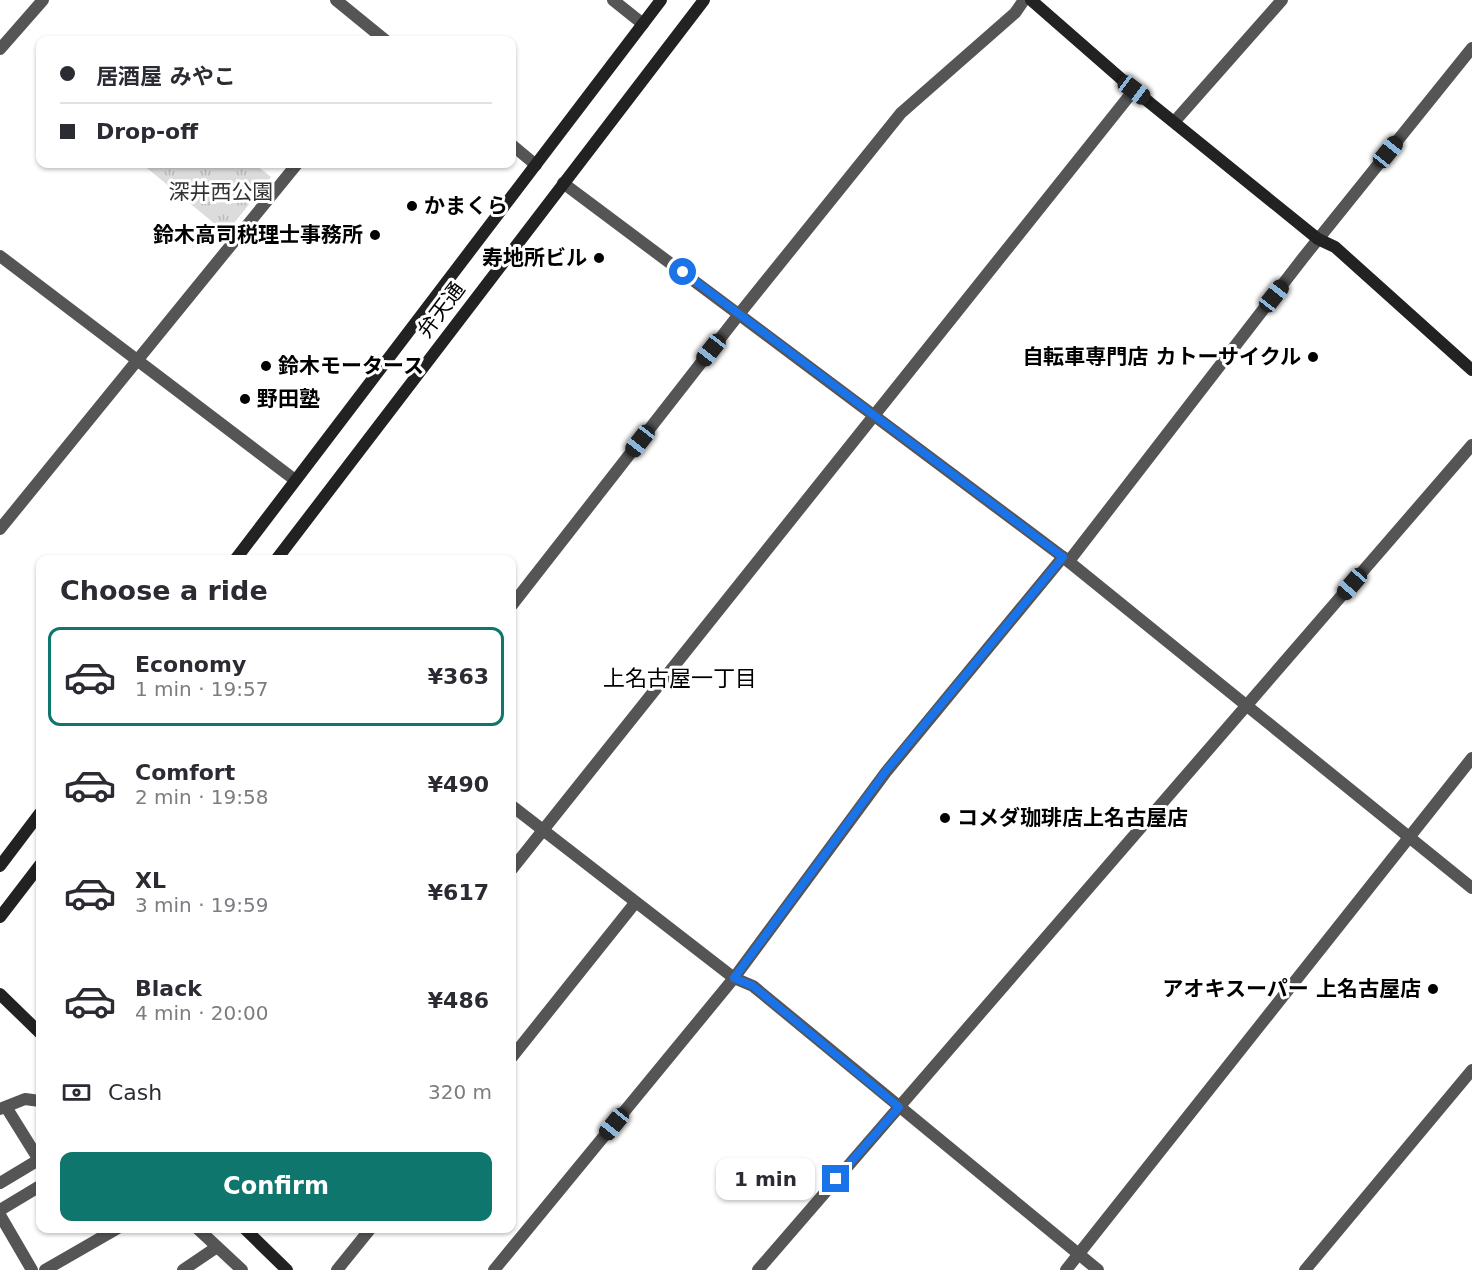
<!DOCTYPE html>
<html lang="en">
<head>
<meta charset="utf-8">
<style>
  :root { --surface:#fff; --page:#f7f7f7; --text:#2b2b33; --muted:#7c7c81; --line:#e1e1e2; --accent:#0f766e }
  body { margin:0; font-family:"DejaVu Sans","Noto Sans JP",sans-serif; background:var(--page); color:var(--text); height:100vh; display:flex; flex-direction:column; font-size:22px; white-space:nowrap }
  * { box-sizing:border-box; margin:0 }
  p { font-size:20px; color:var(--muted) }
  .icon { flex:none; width:33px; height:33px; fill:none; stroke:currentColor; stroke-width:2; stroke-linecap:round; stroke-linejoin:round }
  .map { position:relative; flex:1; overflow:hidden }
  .panel { position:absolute; left:36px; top:555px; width:480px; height:678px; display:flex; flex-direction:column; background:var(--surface); border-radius:12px; box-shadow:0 2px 4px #0004 }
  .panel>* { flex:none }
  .banner { position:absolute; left:36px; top:36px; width:480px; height:132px; border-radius:12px; box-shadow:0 2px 4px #0004; display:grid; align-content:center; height:132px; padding:0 24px; background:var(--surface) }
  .end { position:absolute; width:27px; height:27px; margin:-14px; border:8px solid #1a73e8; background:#fff; box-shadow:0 0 0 3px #fff }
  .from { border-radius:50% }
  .bubble { position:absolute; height:42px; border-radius:12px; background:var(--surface); box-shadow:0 2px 4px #0004; font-size:20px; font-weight:700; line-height:42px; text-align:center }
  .car { position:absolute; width:18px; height:36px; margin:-18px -9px; border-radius:8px; box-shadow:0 0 4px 2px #0007; background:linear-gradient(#222 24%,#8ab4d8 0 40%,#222 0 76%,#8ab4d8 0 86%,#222 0) }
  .banner b { display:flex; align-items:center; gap:21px; height:57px; font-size:22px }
  .banner b+b { border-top:2px solid var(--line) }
  .banner i { width:15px; height:15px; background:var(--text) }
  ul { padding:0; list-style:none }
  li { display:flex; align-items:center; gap:18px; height:99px; margin:0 12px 9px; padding:0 12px; border:3px solid transparent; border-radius:12px }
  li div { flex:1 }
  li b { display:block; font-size:22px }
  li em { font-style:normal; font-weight:700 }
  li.active { border-color:var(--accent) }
  li>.icon { width:54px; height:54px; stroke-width:1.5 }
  h2 { padding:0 24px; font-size:27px; line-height:72px }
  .pay { display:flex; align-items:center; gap:15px; height:66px; padding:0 24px; font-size:22px }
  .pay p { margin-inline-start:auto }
  .primary-button { display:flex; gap:12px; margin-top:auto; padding:12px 24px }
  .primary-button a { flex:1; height:69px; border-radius:12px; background:var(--accent); color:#fff; font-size:24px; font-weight:700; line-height:69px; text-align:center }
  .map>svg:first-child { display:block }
  .park { fill:url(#park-tufts) }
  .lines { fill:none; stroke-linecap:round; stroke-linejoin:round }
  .lane { stroke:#555; stroke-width:12 }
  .street { stroke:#555; stroke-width:12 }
  .secondary { stroke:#222; stroke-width:12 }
  .route { stroke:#1a73e8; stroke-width:8 }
  .poi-dot { fill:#000; stroke:#fff; stroke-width:2 }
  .labels { text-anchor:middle; stroke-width:6; stroke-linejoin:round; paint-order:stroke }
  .park-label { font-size:21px; fill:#333; stroke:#fff }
  .poi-label { font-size:21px; font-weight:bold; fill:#000; stroke:#fff; text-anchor:start }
  .street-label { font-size:21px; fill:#000; stroke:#fff }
  .neighbourhood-label { font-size:22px; fill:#000; stroke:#fff }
</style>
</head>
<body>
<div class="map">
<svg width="1472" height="1270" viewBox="0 0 1472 1270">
  <defs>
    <pattern id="park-tufts" width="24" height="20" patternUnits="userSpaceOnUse" patternTransform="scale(1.5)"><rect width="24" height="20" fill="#dcdcdc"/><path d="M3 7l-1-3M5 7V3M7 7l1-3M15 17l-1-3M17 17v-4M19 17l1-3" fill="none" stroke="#bbb"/></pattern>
  </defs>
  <rect width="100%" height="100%" fill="#fff"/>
  <polygon class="park" points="142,164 255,164 271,177 226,233"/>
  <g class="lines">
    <g class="lane">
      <polyline points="6,1107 39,1160"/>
      <polyline points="0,1109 25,1099 40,1101"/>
      <polyline points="0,1183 40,1159"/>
      <polyline points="0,1210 40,1186"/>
      <polyline points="0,1215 32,1270"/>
      <polyline points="197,1228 242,1270"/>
      <polyline points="45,1270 118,1228"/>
      <polyline points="183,1270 217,1247"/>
    </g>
    <g class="street">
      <polyline points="336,0 385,40"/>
      <polyline points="613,0 643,24"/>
      <polyline points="0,49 43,0"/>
      <polyline points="1175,121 1282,0"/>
      <polyline points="512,145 536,165"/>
      <polyline points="563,183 1063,557 1472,888"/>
      <polyline points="0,256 295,480"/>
      <polyline points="0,529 297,164"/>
      <polyline points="1069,561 1303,258 1472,48"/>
      <polyline points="512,605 740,313 901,113 1015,13 1024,0"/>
      <polyline points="512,806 734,978 753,986 1098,1270"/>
      <polyline points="512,869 1134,90"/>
      <polyline points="512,1057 635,903"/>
      <polyline points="337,1270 371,1228"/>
      <polyline points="494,1270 734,978 886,772 1063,557"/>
      <polyline points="758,1270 1472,445"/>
      <polyline points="1066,1270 1472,758"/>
      <polyline points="1305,1270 1472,1070"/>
    </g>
    <g class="secondary">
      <polyline points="1031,0 1134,90 1318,239 1335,247 1472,370"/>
      <polyline points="235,560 661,0"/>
      <polyline points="276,560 704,0"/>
      <polyline points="0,866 40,813"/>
      <polyline points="0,917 40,865"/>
      <polyline points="0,994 40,1033"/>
      <polyline points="244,1228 287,1270"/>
    </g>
  </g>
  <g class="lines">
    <polyline class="route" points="683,272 1063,557 886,771 734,978 753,986 899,1107 836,1179"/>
  </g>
  <g class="poi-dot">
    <circle cx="412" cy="206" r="6"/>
    <circle cx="375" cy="235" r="6"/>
    <circle cx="599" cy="258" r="6"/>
    <circle cx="1313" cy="357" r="6"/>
    <circle cx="266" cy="366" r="6"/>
    <circle cx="245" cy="399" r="6"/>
    <circle cx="945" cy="818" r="6"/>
    <circle cx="1433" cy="989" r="6"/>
  </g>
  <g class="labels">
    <g class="park-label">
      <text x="221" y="199">深井西公園</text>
    </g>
    <g class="poi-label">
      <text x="424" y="213">かまくら</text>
      <text x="363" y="242" text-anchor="end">鈴木高司税理士事務所</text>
      <text x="587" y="265" text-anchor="end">寿地所ビル</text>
      <text x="1301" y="364" text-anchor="end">自転車専門店 カトーサイクル</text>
      <text x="278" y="373">鈴木モータース</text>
      <text x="257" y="406">野田塾</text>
      <text x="957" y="825">コメダ珈琲店上名古屋店</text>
      <text x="1421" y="996" text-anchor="end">アオキスーパー 上名古屋店</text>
    </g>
    <g class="street-label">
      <text transform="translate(441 310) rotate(-53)" y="7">弁天通</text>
    </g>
    <g class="neighbourhood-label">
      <text x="680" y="686">上名古屋一丁目</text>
    </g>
  </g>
</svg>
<i class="end from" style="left:683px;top:272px"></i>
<i class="end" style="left:836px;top:1179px"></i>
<div class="bubble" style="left:716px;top:1158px;width:99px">1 min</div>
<i class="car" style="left:1134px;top:90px;rotate:127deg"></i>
<i class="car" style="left:1388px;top:152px;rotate:39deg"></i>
<i class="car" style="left:1274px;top:296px;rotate:38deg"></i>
<i class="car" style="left:711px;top:350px;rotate:218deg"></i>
<i class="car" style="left:640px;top:441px;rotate:218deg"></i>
<i class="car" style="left:1352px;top:584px;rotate:221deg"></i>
<i class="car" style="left:614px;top:1124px;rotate:219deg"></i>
<div class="banner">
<b><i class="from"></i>居酒屋 みやこ</b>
<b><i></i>Drop-off</b>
</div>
<section class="panel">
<h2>Choose a ride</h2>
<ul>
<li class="active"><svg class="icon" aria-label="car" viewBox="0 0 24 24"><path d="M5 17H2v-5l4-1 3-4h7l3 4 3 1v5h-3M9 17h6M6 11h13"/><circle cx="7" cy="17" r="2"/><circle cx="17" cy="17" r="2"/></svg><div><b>Economy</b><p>1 min · 19:57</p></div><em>¥363</em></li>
<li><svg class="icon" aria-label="car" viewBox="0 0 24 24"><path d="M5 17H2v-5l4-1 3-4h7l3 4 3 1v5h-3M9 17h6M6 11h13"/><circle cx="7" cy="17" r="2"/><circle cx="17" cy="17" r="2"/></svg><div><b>Comfort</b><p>2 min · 19:58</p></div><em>¥490</em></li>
<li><svg class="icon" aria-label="car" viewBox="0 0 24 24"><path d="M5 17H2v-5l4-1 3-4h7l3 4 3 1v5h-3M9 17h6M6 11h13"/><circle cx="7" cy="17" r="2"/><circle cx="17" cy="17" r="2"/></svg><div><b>XL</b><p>3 min · 19:59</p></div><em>¥617</em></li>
<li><svg class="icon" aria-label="car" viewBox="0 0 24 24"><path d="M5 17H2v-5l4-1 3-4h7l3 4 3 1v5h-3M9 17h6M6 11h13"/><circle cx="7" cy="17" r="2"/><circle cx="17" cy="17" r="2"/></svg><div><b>Black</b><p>4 min · 20:00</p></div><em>¥486</em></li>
</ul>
<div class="pay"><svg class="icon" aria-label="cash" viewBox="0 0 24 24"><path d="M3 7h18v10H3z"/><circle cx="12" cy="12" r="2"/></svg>Cash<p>320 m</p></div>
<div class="primary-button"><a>Confirm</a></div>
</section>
</div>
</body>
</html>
